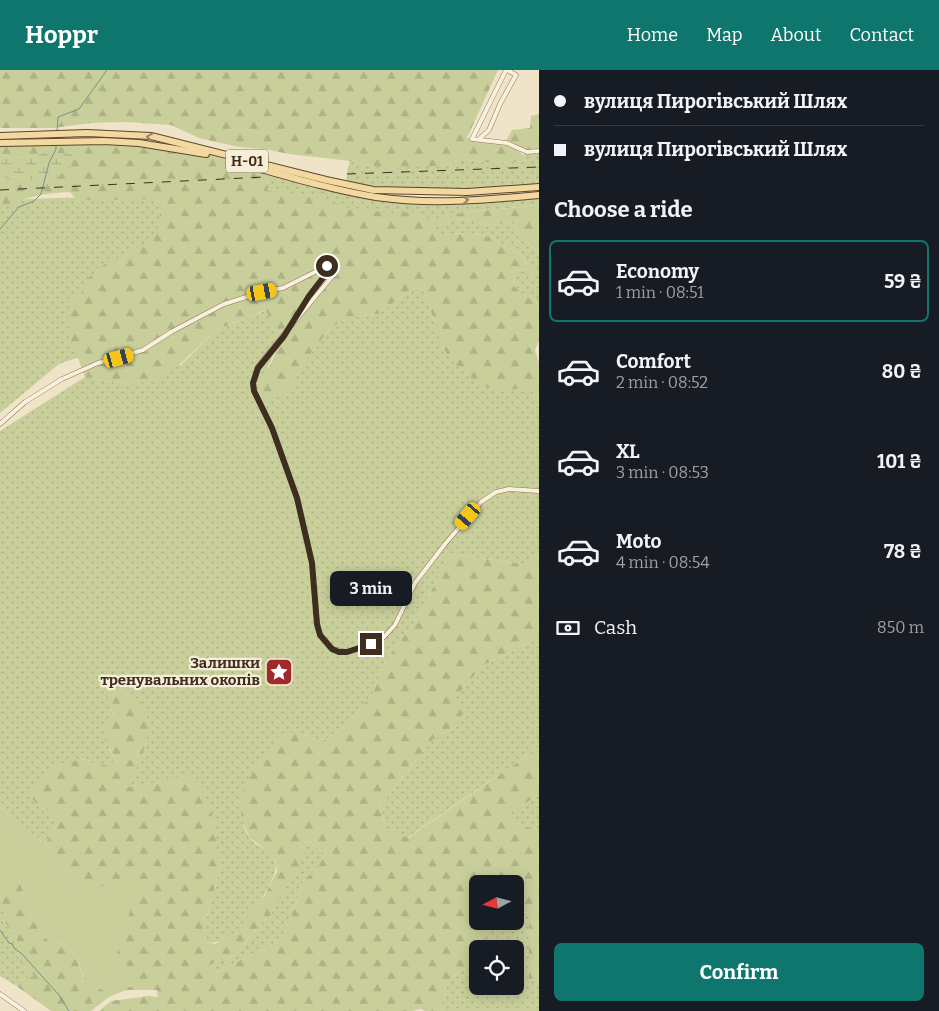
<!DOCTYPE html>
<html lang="en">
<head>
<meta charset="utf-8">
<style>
  :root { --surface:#171b24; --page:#20242c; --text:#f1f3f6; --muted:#9ea1a6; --line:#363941; --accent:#0f766e }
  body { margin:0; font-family:Bitter,serif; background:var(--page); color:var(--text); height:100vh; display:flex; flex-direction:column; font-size:19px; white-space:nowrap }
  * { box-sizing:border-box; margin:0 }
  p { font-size:16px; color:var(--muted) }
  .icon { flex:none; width:28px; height:28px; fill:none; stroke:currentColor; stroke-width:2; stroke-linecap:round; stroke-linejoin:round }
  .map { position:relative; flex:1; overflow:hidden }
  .details { display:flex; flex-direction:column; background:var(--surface); width:400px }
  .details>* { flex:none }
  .guide { display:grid; align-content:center; height:110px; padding:0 15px; background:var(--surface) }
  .needle { width:32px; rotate:263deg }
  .controls { position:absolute; left:469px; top:805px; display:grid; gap:10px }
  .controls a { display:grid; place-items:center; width:55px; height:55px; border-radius:8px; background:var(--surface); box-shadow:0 2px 12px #0003; font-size:25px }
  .end { position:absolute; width:22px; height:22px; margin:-11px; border:6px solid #3d2e20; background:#fff; box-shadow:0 0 0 2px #fff }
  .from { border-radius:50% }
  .bubble { position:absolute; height:35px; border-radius:8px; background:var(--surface); box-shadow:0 2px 12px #0003; font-size:16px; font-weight:700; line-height:35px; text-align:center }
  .car { position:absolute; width:15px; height:30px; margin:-15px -8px; border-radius:6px; box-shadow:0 0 4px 1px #0007; background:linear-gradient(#f5c518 24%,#345 0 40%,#f5c518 0 76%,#345 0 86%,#f5c518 0) }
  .guide b { display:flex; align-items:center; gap:18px; height:48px; font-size:19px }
  .guide b+b { border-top:1px solid var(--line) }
  .guide i { width:12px; height:12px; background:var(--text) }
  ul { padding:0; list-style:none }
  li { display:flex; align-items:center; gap:15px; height:82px; margin:0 10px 8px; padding:0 5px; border:2px solid transparent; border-radius:8px }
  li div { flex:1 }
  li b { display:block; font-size:19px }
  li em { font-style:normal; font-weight:700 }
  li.current { border-color:var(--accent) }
  li>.icon { width:45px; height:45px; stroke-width:1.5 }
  h2 { padding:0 15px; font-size:22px; line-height:60px }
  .pay { display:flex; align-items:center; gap:12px; height:55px; padding:0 15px; font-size:19px }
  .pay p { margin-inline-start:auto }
  .button { display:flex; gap:10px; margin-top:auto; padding:10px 15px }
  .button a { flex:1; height:58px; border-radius:8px; background:var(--accent); color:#fff; font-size:20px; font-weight:700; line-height:58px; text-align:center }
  header { display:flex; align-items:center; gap:30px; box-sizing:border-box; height:70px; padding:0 25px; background:var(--accent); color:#fff }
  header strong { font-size:24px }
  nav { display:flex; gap:28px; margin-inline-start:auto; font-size:18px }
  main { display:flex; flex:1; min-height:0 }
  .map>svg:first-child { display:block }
  .grass { fill:url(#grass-dots) }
  .forest { fill:url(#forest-firs); fill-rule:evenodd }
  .wetland { fill:url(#wetland-marsh) }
  .garden { fill:#c9cf9b }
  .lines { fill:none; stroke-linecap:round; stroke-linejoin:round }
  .stream { stroke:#6f938a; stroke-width:1 }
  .minor-casing { stroke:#8d765c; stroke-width:5 }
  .primary-casing { stroke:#5b4430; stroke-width:8 }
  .minor { stroke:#faf1dc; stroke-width:4 }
  .primary { stroke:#f3d9a0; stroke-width:6 }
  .rail { stroke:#3d2e20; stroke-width:1; stroke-dasharray:9 9; stroke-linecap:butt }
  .oneway { stroke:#988460 }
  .route { stroke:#3d2e20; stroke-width:6 }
  .labels { text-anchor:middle; stroke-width:4.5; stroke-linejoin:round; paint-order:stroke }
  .shield { fill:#f7eed8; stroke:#756857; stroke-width:1 }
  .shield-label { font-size:14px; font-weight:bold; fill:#3d2e20 }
  .poi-label { font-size:15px; font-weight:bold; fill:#3d2e20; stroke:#f7eed8; text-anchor:end }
</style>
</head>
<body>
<header>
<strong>Hoppr</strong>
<nav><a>Home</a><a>Map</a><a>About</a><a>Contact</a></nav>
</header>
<main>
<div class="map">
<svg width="539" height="941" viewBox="0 0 539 941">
  <defs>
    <pattern id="grass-dots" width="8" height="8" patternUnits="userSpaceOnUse" patternTransform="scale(1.25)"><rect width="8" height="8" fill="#c9cf9b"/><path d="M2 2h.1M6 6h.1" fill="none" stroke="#aeb285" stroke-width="1.8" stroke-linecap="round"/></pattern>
    <pattern id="forest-firs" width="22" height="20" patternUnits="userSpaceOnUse" patternTransform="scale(1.25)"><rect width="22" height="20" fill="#c9cf9b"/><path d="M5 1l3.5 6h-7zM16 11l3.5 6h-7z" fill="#aeb285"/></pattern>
    <pattern id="wetland-marsh" width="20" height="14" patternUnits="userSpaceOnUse" patternTransform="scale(1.25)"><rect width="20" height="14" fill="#c9cf9b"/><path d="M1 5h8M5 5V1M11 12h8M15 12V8" fill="none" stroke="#aeb285"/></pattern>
  </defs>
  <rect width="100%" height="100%" fill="#f0e4c8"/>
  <g class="grass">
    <path d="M539,83v31c-64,6 -129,9 -192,-2v-11l3,-10 26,6 73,-2 10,-6 33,4 35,-2 -4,-7z"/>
    <path d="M267,101l36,10 113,20 123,-5v9l-88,9 -22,8 9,4 17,-7 19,2 11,5 28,-4c5,13 15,22 26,30v22l-13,-10 -4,-9c-10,-4 -18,-11 -28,-16 -15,-8 -35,-6 -51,-4l-384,129 -59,49v-213l273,-9 -5,-2z"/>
    <polygon points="527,199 533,206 539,206 539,233 525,226 514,216 515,200"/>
    <path d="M414,218l9,1 6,13 5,20 74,67 22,-1 9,13v154l-15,9 -75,-10 -30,62 -35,47 -11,30 -24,30 -28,20 -19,-10 -59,53c-1,18 -4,37 7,52 7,10 25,12 26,26 2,14 -30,63 -42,70 -9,6 -18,10 -28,8l-2,-13 15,-59 -32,-94 -58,12 17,-44 -36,-35 6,9 -7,31 8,13 -18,4 -16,-7 -44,48 14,6 6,9 -14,22 -45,-37v-376l85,-54 39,7 57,-19 35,-35 51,-20c9,23 14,35 0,58l23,24 11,-26 30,-39 17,-9 30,-4z"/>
    <polygon points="539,567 539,677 407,768 386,759 380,736 431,671 456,656 456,627 482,596"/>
    <polygon points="539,725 539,759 515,755 509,743"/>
    <polygon points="309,771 325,784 317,799 304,810 284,866 264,880 242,889 218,902 209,897 209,894 218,891 219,885 229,889 240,879 260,854 270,846 276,832 283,812 296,806 303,778 298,775"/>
    <polygon points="0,837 5,842 2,850 16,867 20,892 34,906 20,910 15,915 0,906"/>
    <polygon points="515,841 529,843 529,909 539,910 539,941 442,941 446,916 462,899 477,896 478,916 515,916 515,879 484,879 489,851 515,851"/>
  </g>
  <g class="forest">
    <path d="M498,0l-31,68c20,4 50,3 60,23l-35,2 -33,-4 -10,6 -51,3 -22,-1 -26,-6 -61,-7 -25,-5 -25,-2 -40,-9 -28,-13 -46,-3 -34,1 -38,5h-53v-58z"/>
    <polygon points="539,44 539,80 528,80 506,71 512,60 530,58 531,46"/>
    <path d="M104,71l70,7 35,7 58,16 1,19 52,7 31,12 41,4 24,-1 12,10 23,-8 88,-9v47c-11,-8 -21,-17 -26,-30l-28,4 -11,-5 -19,-2 -17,7 -9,-3 14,12c16,-2 36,-4 51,4 10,5 18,12 28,16l4,9 13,10v2h-6l-6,-7 -12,1 -1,16 11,10 14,7v38l-4,9 4,12v39l-9,-13c-13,1 -29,3 -42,-1 -16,-6 -38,-25 -45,-40 -9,-19 -11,-40 -20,-58l-9,-1 -36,26 -30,4 -17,9 -30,39 -11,26 -24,10c-16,-22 3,-27 8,-46 5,-17 -2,-31 -8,-46l-50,20 -54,51 -38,3 -39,-7 -15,-40 -3,-23 6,-19h10l5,-16 10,-11 53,-28 6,-7 5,-34 -85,1 -7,-8c-27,1 -45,5 -70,17v-29l15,-4 20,4 11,-28 -24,6 -22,-3v-12z"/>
    <path d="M449,484l75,10 15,-9v82l-57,29 -26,31 9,12 -9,17 -25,15 -51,65 6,23 22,9 131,-91v48l-30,18 6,12 24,4v151l-10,-1v-66l-14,-2v-27h-37v37h11l-5,28h-6l-1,17 -15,3 -16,17 -4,25h-17l-4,-2 -9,2h-313l12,-10 38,-5 9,1 -1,-7h-31l-17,7 -18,14h-40l-36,-26 4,-5 15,-4 -14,-14 -4,-25 -14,-18 3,-7 -5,-5v-27h19l12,31 -1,5 17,24 20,5 10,14 6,18 33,-20 -37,-68 -34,-45 14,-22 -6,-9 -14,-6 -11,-15 10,-13 21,-15 24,-5 16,7 18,-4 -12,-22 2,-17 9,-5 -9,-18 4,-7 10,-5c6,4 14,8 19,14 19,24 -1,61 -11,85l58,-11 12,8 16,38 4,48 -15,59 2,13 9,2 20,-11 30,-38 12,-24 -1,-10 -5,-7 -21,-16 -9,-20 2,-32 38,-53h21l19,10 28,-20 24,-30 11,-30 35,-47zM309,771l16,13 -8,15 -13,11 -20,56 -20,14 -22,9 -24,13 -8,-5 -1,-2 9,-4 2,-5 9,3 11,-10 20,-25 10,-8 16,-27 -2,-7 12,-6 10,-24 -7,-7z"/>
  </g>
  <polygon class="wetland" points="46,82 72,84 70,98 56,108 35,110 15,106 0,110 0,85 22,88"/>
  <polygon class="garden" points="0,737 45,774 79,819 139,812 116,887 138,904 132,917 114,918 106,923 83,906 77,889 67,875 47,870 30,846 31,841 19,810 0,810"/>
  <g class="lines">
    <g class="stream">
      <polyline points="57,61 58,47 79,39 107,0"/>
      <polyline points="0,159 19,137 34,131 41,124 49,93 56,79 56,75"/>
      <polyline points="0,860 9,873 12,874 15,879 22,884 59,925 69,941"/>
    </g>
    <g class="minor-casing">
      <g id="minor">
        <polyline points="506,0 472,69 507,73 527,82 539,81"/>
        <polyline points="479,69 489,60 500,34 516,5 507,0"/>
        <polyline points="289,257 309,226 329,200 325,197"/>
        <polyline points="0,354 25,332 62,309 98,293 143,280 171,262 224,234 262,222 283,218 327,196 332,196 336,200 335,203 265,287 257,298 255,306 253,313 254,321 272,358 297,428 312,493 317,555 320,565 332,579 347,582 359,579 383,568 395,555 415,513 445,474 481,432 496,422 509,419 539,421"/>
        <polyline points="0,924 24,941"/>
      </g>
    </g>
    <g class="primary-casing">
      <g id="primary">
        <polyline points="0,66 87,63 151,66 326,110 373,120 467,122 539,117"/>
        <polyline points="0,73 104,71 139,73 206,84"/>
        <path d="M232,91c48,13 95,28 144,36 54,8 109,3 163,-2"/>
      </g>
    </g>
    <use href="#minor" class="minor"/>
    <use href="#primary" class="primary"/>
    <g class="rail">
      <polyline points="347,104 539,97"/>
      <polyline points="0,120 264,107"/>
    </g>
  </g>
  <defs><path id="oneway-chevron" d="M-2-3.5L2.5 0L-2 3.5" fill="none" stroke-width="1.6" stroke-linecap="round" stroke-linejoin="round" transform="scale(1.25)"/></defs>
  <g class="oneway">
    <use href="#oneway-chevron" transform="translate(150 67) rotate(-172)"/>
    <use href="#oneway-chevron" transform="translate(465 130) rotate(-2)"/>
  </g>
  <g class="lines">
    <polyline class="route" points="327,196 325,197 329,200 309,226 284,266 258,298 253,313 254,321 272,358 297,428 312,493 317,554 320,565 332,579 339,582 347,582 371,574"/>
  </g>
  <defs>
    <g id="sight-square" transform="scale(1.4375)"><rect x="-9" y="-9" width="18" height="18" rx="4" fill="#9e2a2b" stroke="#f7eed8"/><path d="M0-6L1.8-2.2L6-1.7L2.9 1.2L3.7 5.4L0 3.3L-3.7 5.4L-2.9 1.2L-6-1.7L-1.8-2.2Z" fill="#fff"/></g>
  </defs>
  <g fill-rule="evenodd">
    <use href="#sight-square" x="279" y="602"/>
  </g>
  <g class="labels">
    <rect class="shield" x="226" y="79.5" width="42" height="23" rx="4"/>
    <g class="shield-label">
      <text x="247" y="96">Н-01</text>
    </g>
    <g class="poi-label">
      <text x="260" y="598">Залишки<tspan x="260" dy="17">тренувальних окопів</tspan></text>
    </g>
  </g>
</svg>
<div class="controls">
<a><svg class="needle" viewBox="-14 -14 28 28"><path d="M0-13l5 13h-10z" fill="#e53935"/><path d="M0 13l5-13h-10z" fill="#9ea1a6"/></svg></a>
<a><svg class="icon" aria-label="locate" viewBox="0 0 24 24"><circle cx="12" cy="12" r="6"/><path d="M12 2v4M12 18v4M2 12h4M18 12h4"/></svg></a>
</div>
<i class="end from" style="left:327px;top:196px"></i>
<i class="end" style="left:371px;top:574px"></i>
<div class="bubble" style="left:330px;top:501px;width:82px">3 min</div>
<i class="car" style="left:262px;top:222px;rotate:80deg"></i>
<i class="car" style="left:119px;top:288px;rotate:75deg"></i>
<i class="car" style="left:468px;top:446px;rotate:220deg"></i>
</div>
<section class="details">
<div class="guide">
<b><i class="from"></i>вулиця Пирогівський Шлях</b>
<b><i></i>вулиця Пирогівський Шлях</b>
</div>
<h2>Choose a ride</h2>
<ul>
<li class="current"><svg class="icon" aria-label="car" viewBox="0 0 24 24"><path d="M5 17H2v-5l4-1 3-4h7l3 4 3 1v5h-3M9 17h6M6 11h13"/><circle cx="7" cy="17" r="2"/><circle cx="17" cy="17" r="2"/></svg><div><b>Economy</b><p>1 min · 08:51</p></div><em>59 ₴</em></li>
<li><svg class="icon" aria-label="car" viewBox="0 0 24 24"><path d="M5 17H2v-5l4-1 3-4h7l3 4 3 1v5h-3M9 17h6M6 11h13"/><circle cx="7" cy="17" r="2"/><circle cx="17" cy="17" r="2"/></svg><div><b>Comfort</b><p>2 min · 08:52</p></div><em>80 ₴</em></li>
<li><svg class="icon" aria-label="car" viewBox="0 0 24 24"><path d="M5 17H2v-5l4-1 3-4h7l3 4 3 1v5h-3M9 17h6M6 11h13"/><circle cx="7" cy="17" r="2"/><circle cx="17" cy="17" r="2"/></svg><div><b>XL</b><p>3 min · 08:53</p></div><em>101 ₴</em></li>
<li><svg class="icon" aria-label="car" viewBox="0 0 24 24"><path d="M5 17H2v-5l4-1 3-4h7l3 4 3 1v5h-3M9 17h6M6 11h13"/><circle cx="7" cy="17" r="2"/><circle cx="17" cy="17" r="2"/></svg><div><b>Moto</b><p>4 min · 08:54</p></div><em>78 ₴</em></li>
</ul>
<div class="pay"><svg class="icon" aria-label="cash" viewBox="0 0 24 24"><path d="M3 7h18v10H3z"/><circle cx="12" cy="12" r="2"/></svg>Cash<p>850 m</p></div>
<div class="button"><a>Confirm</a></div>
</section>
</main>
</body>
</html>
